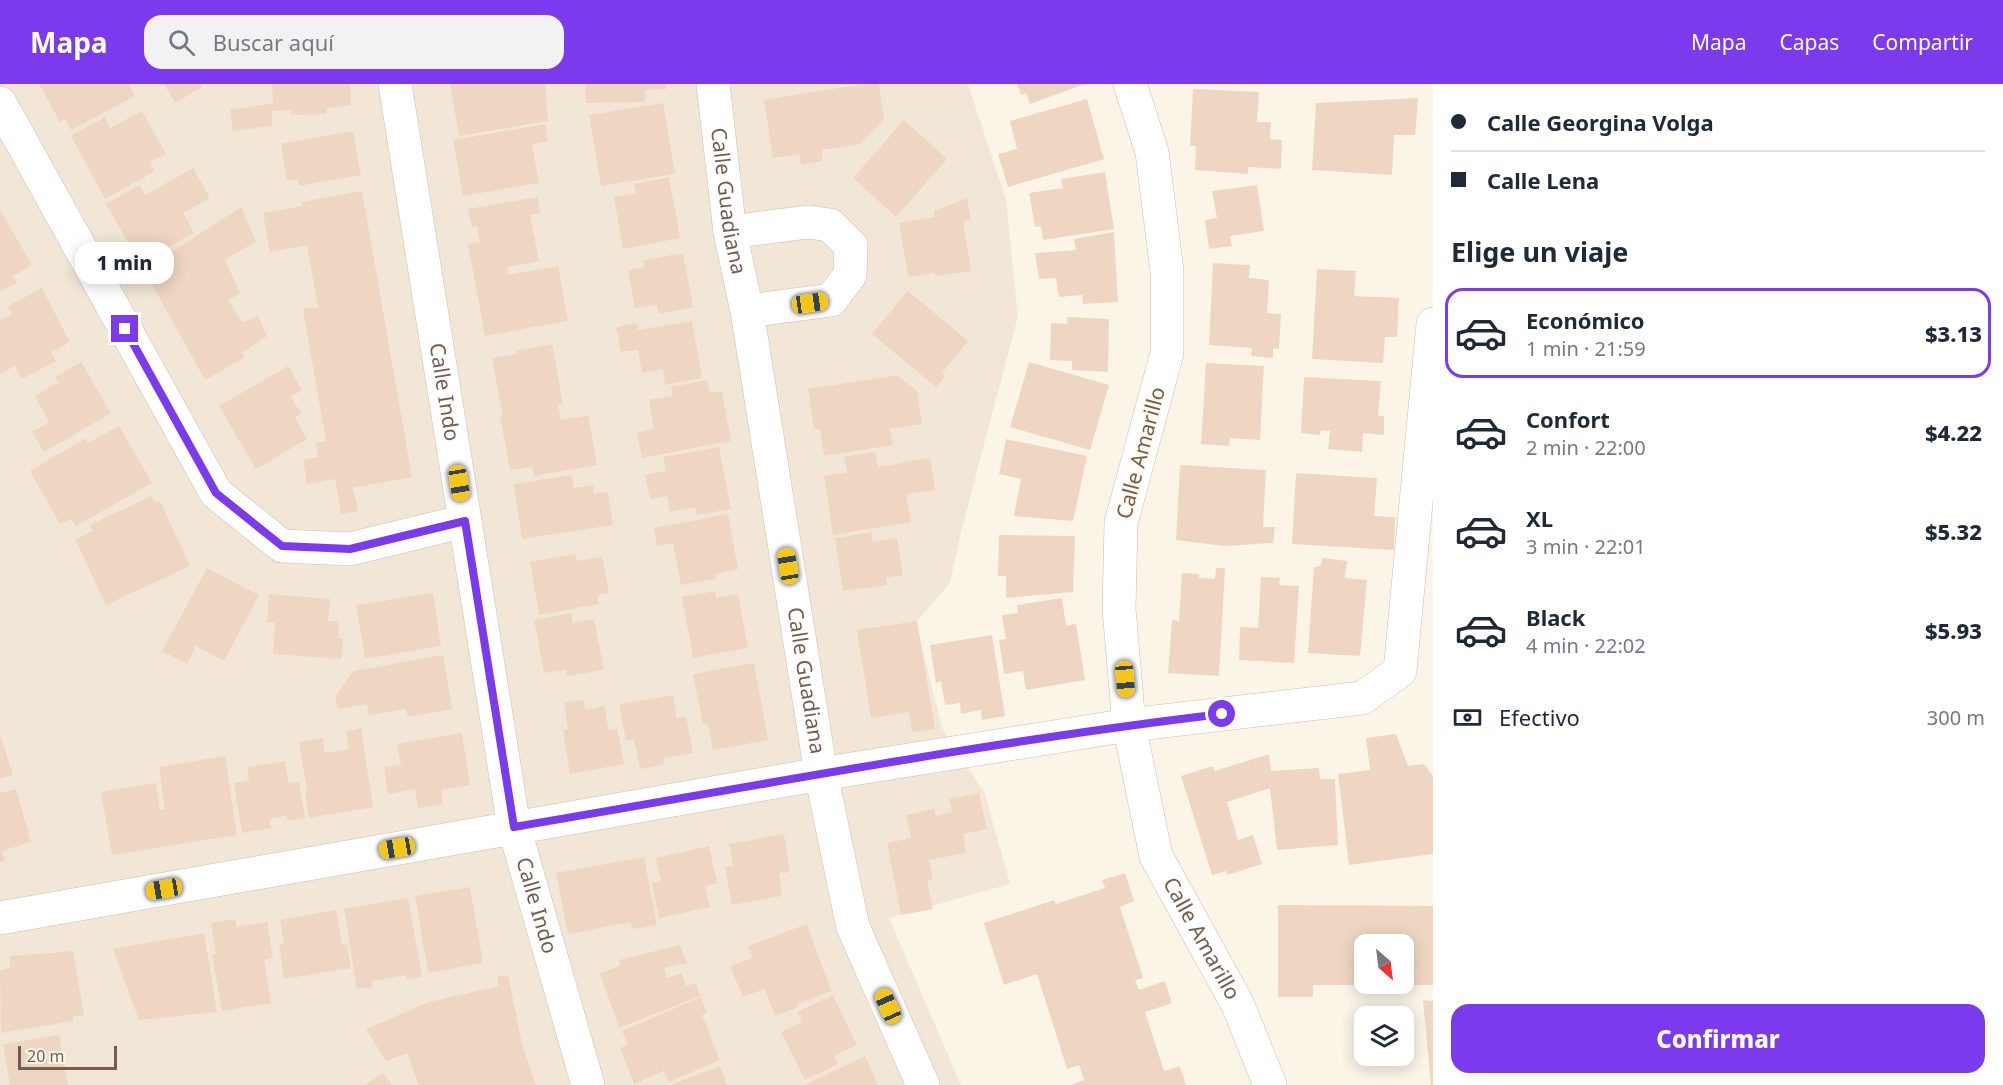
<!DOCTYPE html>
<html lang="es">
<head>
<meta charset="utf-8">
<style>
  :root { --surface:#fff; --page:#f2f2f3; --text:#1f2937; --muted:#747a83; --line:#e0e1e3; --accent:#7c3aed }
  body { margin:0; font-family:"Noto Sans",sans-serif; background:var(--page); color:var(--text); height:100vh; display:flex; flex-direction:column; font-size:22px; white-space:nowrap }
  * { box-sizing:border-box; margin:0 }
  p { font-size:20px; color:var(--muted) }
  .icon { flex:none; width:33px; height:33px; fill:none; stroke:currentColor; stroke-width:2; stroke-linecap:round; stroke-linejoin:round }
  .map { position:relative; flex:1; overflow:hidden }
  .sheet { display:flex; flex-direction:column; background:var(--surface); width:570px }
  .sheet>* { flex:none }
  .guide { display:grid; align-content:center; height:132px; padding:0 18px; background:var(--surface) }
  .needle { width:39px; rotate:152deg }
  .buttons { position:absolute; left:1354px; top:850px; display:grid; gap:12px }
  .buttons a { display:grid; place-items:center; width:60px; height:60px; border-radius:12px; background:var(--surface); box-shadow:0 3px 15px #0003; font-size:30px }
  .scale { position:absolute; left:18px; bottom:15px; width:99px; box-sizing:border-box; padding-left:6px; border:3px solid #745d4e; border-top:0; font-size:16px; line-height:21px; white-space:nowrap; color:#745d4e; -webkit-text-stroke:4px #fef9ef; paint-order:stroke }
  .end { position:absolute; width:27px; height:27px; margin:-14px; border:8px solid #7c3aed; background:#fff; box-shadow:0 0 0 3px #fff }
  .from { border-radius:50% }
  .bubble { position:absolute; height:42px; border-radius:18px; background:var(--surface); box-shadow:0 3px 15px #0003; font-size:20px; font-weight:800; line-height:42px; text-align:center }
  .car { position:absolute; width:18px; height:36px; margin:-18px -9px; border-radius:8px; box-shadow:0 0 4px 2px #0007; background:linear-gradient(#f5c518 24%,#345 0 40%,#f5c518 0 76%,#345 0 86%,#f5c518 0) }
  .guide b { display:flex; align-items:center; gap:21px; height:57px; font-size:22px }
  .guide b+b { border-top:2px solid var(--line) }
  .guide i { width:15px; height:15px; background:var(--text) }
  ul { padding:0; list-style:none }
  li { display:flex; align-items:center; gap:18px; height:90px; margin:0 12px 9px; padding:0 6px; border:3px solid transparent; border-radius:18px }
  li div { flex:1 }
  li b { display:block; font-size:22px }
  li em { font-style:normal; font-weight:800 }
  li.current { border-color:var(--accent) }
  li>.icon { width:54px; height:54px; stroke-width:1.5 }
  h2 { padding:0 18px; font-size:27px; line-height:72px }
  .pay { display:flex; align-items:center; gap:15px; height:66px; padding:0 18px; font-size:22px }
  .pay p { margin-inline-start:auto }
  .action { display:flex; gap:12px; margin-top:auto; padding:12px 18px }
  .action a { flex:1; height:69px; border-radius:18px; background:var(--accent); color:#fff; font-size:24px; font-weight:800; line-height:69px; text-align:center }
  header { display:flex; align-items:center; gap:36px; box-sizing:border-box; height:84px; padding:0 30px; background:var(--accent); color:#fff }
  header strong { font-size:28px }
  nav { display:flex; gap:33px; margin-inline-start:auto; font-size:21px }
  .search { width:420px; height:54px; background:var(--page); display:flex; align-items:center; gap:15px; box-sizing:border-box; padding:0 21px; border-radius:18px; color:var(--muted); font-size:22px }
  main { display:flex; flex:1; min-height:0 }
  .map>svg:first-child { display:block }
  .residential { fill:#f2e7d7 }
  .building { fill:#efd6c2 }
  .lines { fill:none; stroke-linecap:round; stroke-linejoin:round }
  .street-casing { stroke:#ccbdaf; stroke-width:34 }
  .street { stroke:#fff; stroke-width:33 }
  .route { stroke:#7c3aed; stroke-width:8 }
  .labels { text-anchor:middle; stroke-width:4.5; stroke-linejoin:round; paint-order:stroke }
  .street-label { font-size:21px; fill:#745d4e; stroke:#fef9ef }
</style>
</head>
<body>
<header>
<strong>Mapa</strong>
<div class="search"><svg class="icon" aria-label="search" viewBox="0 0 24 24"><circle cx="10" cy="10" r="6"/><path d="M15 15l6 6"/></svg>Buscar aquí</div>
<nav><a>Mapa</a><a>Capas</a><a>Compartir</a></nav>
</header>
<main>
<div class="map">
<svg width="1433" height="1001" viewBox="0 0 1433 1001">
  <rect width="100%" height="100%" fill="#fbf5e8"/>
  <polygon class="residential" points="0,0 968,0 1006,115 1018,232 961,448 950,499 916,538 942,644 985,710 1010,800 889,834 961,1001 0,1001"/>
  <g class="building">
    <polygon points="39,0 129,0 135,12 71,46 65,35 60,38"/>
    <polygon points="164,0 201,0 202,3 175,19"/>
    <polygon points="272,0 350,0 351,21 327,24 327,30 291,31 291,26 272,27 272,42 233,47 230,26 273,19"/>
    <polygon points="450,0 545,0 548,37 459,52"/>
    <polygon points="585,0 666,0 666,5 645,6 645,18 586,19"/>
    <polygon points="863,0 879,0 884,36 860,60 822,66 822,77 801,81 799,70 773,74 764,16"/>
    <polygon points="1017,0 1085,0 1030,20 1026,9 1021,11"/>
    <polygon points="1193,5 1259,8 1257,38 1271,38 1270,55 1282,56 1281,85 1248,83 1248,90 1195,86 1196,62 1190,62"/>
    <polygon points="1418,14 1415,51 1394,51 1392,91 1312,86 1316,19"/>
    <polygon points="1087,15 1104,75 1008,103 998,70 1017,65 1010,37"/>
    <polygon points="663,19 675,90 601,102 589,31"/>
    <polygon points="142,27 166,70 150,78 155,87 105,115 71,52 105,33 110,44"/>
    <polygon points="904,36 947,75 896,133 853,94"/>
    <polygon points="545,40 548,57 532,60 539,99 463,112 453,56"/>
    <polygon points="353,47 361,91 299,102 298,95 287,97 281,60"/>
    <polygon points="193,84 210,114 183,129 194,149 140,179 106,120 140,101 145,111"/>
    <polygon points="1105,88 1114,145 1043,156 1041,142 1035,143 1029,109 1063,104 1061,95"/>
    <polygon points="669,93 680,154 623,165 614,113 636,109 634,100"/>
    <polygon points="1257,101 1264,147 1230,152 1232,162 1209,165 1205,136 1217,134 1212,107"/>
    <polygon points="362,107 412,393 353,404 358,427 341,430 335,395 307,400 303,376 318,373 316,359 326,357 303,225 318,223 307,161 270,168 263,129 302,122 302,118"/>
    <polygon points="538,113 540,129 530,131 539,177 507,183 508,191 558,182 568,237 485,252 468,160 480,158 477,142 472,144 468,125"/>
    <polygon points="967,114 971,136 963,137 971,187 935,192 935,189 908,193 899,139 935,133 934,127"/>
    <polygon points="241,123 256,158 225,175 240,210 228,216 242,238 258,232 267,252 242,269 245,273 205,296 144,186"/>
    <polygon points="0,126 32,181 13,192 17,199 0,208"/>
    <polygon points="1114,148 1118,218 1083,220 1082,211 1059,213 1056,194 1039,195 1035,169 1076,166 1074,155"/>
    <polygon points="683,169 693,223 659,230 657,221 635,224 628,186 644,183 643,176"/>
    <polygon points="1213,179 1250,181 1249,194 1269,196 1267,229 1281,230 1279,265 1273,264 1273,274 1251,272 1252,264 1209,261"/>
    <polygon points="1317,185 1356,187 1354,212 1399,214 1397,253 1385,253 1383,279 1312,275"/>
    <polygon points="42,204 70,258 51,268 56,277 22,295 15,282 0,290 0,236 12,230 8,222"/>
    <polygon points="908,207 968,257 942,289 945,292 936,303 872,250"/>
    <polygon points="1067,233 1109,235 1108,288 1072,286 1072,277 1050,276 1051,239 1067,240"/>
    <polygon points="692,237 702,294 665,301 663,285 642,289 638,266 621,268 616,243 637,239 638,246"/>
    <polygon points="552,260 563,320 558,321 561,336 588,331 597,381 534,392 532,383 510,386 500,332 503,332 492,274 516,270 516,267"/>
    <polygon points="81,278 111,329 44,368 32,348 49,338 35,312 59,298 55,293"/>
    <polygon points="1029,278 1109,301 1090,366 1010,343"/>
    <polygon points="1206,279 1264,282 1260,356 1230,354 1229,362 1201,360"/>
    <polygon points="288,282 302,306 291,313 301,329 295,333 307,355 256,385 219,322"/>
    <polygon points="897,291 917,307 922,340 890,345 893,361 824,372 820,345 814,345 808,305"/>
    <polygon points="1304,293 1381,297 1378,332 1384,332 1384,351 1363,349 1362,368 1328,365 1330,347 1321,346 1320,351 1301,349"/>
    <polygon points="707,296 710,309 722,307 731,357 642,374 637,349 654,345 649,316 673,312 671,303"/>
    <polygon points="119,342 152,399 76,442 71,435 60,440 30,387 86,354 88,359"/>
    <polygon points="1006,355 1087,372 1073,437 1014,432 1021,395 999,390"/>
    <polygon points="719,363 731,425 697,431 695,423 670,428 667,412 650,415 645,391 666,387 663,373"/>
    <polygon points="875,368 878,383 930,374 935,406 906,410 911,438 833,451 824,392 847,388 844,373"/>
    <polygon points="1180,381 1266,386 1263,443 1275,443 1273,459 1225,462 1176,456"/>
    <polygon points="1296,389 1377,394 1374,432 1395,433 1394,466 1292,460"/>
    <polygon points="572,391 574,404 593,401 594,410 608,408 613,441 522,455 514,400"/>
    <polygon points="151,412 155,419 160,417 190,482 106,521 75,455 93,447 90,441"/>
    <polygon points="728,430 738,485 714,490 716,495 681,501 673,459 657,462 654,444"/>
    <polygon points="871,448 873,458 897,454 903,491 886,494 887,501 843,507 835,454"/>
    <polygon points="999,451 1075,452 1073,508 1006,514 1006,492 998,492"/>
    <polygon points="575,470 577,477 602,473 609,509 598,511 599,520 539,531 530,478"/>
    <polygon points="1322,474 1347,477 1345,494 1367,496 1360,572 1308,569 1314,483 1321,482"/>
    <polygon points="207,484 259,511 224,577 196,562 187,580 162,567"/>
    <polygon points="1216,484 1225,484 1219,592 1168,589 1172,536 1179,537 1182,489 1199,490 1199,494 1215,495"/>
    <polygon points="1261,493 1280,494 1279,501 1299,502 1294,579 1239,576 1240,543 1258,544"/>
    <polygon points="715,507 716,514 738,510 748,564 693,574 682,513"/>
    <polygon points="433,509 441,562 365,575 356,521"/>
    <polygon points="269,510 330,515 328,537 339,537 338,554 343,555 341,575 273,570 275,539 267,538"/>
    <polygon points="1062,514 1066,542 1076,540 1085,596 1026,606 1023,587 1004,590 999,556 1006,555 1002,531 1018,529 1017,521"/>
    <polygon points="571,529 573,539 594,535 604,586 567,592 566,586 544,589 534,536"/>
    <polygon points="917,537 935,645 912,648 909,628 871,634 857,546"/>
    <polygon points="992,551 1005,632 982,636 981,626 961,630 960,619 945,621 941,597 936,599 930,561"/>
    <polygon points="443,571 452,625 408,633 406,625 369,631 367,620 338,625 335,613 353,587"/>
    <polygon points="754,579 768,656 713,666 708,640 703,641 693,590"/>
    <polygon points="673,611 677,634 686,632 693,669 663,674 664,681 640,685 634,655 626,657 619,620"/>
    <polygon points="583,616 585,626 604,622 609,646 617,644 624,680 570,690 563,646 568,645 564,619"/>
    <polygon points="361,644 373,723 309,734 305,708 307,708 299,658 323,654 325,669 349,665 346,647"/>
    <polygon points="462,649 470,701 441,706 443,720 418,724 415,705 388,710 384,683 401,681 397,660"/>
    <polygon points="0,650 13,691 0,695"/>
    <polygon points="1396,650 1408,682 1424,680 1433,692 1433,770 1349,781 1338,690 1370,686 1366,654"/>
    <polygon points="1269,670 1271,687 1319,684 1320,695 1335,695 1338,761 1277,766 1270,704 1227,718 1238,756 1253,751 1262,780 1227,791 1226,787 1212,791 1181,692 1213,682 1215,687"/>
    <polygon points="225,672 237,751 112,771 101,708 156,699 160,726 165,725 159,683"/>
    <polygon points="285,677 289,699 299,698 305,734 287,737 286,732 270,735 271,744 242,749 234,699 249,696 247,683"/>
    <polygon points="16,705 31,758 2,767 5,777 0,778 0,709"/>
    <polygon points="979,709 987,745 963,750 966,769 929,776 933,795 927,796 933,825 901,831 887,759 911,754 906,731 934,725 936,732 952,728 949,715"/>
    <polygon points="784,750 790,788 779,789 782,812 732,821 725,783 733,782 729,760"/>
    <polygon points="709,762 717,799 705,802 710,823 659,834 652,799 661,796 656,774"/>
    <polygon points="644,773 657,841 632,845 631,838 568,850 556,789"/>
    <polygon points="1125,789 1134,817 1120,823 1143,894 1135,896 1139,906 1165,897 1172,919 1145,928 1164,987 1180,982 1186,1001 1071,1001 1084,996 1079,981 1067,985 1037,890 1004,901 984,839 1054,816 1056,820 1105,804 1102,796"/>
    <polygon points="470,803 483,879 428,889 415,812"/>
    <polygon points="408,814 422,893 407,895 406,891 372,897 373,903 357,905 344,825"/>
    <polygon points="1278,821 1433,822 1433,901 1404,901 1404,861 1365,861 1365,901 1313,901 1313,913 1278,913"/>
    <polygon points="336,826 342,861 347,860 351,884 284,895 279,861 284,860 280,836"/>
    <polygon points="235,835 237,843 267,838 273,874 264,876 271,919 222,927 212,871 216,871 211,839"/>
    <polygon points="807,840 831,907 797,920 798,923 775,932 765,905 743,913 730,882 752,874 748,862"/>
    <polygon points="204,849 217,928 139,936 113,865"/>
    <polygon points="680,861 687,879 664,884 667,894 682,889 686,902 696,899 700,912 619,944 600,889 620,882 619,876"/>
    <polygon points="73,867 84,932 73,932 73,937 1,949 0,886 10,884 10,872"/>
    <polygon points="508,891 522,959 536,1001 419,1001 407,969 386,977 366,945 429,918 499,902 497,893"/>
    <polygon points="833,911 857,961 834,972 838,980 805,996 781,948 802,938 797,928"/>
    <polygon points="701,913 707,929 702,931 720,976 669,998 664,987 634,1000 620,964 628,961 622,947"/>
    <polygon points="1423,916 1433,917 1433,1001 1431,1001"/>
    <polygon points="59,951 68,1001 10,1001 3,960"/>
    <polygon points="865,972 878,1001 805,1001"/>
    <polygon points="720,982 727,1001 671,1001"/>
    <polygon points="383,989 392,1001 365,1001"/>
  </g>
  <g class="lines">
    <g class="street-casing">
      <g id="street">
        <path id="s1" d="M395,0l119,743 74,258"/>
        <path id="s2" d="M713,0l17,148 17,79 74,463 32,153 70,158"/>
        <path id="s3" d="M1130,0l22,68 15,119v82l-46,170 -2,86 10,116 27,131 82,149 32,80"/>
        <polyline points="0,19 216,409 282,462 350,465 465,437"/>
        <polyline points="730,148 808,138 830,141 851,162 850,191 831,216 747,227"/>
        <polyline points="0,834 821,690 1129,641 1362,614 1400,587 1433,240"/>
      </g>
    </g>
    <use href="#street" class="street"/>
  </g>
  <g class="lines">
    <path class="route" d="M125,245l91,164 66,53 68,3 115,-28 49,306c236,-40 471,-85 708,-113"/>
  </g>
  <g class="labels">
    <g class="street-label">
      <text dy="7" stroke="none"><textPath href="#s2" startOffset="118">Calle Guadiana</textPath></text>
      <text dy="7" stroke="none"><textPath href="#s1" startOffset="312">Calle Indo</textPath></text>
      <text transform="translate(1141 369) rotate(-75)" y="7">Calle Amarillo</text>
      <text dy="7" stroke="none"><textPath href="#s2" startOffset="604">Calle Guadiana</textPath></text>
      <text dy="7" stroke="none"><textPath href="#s1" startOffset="834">Calle Indo</textPath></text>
      <text dy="7" stroke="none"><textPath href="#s3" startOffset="880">Calle Amarillo</textPath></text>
    </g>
  </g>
</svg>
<div class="buttons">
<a><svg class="needle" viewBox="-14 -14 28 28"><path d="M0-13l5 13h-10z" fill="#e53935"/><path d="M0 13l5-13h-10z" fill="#747a83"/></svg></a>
<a><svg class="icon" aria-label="layers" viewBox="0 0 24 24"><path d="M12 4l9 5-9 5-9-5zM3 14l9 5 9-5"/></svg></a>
</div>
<div class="scale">20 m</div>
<i class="end from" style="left:1222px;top:630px"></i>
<i class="end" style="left:125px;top:245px"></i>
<div class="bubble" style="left:75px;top:158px;width:99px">1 min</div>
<i class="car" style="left:810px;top:219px;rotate:82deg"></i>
<i class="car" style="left:459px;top:399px;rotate:171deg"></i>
<i class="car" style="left:788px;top:482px;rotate:351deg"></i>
<i class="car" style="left:1125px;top:595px;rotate:175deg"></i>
<i class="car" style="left:397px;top:764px;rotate:260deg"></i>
<i class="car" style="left:164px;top:805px;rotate:260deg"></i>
<i class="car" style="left:888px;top:922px;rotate:336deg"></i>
</div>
<section class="sheet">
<div class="guide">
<b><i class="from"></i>Calle Georgina Volga</b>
<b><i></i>Calle Lena</b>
</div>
<h2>Elige un viaje</h2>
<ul>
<li class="current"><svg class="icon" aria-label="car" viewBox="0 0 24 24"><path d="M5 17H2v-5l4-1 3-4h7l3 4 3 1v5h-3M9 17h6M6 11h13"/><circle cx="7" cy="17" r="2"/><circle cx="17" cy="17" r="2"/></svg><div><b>Económico</b><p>1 min · 21:59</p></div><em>$3.13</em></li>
<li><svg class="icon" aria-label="car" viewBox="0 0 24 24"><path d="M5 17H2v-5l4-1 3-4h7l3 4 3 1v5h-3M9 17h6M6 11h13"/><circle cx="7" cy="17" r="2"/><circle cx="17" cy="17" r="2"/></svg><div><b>Confort</b><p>2 min · 22:00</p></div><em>$4.22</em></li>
<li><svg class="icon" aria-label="car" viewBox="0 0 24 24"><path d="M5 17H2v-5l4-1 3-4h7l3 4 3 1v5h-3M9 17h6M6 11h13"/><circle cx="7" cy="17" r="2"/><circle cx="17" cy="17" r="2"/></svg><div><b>XL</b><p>3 min · 22:01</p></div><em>$5.32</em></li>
<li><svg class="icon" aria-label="car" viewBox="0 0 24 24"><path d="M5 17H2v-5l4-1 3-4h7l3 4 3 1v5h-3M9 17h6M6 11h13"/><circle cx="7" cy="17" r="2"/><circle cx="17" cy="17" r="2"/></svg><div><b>Black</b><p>4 min · 22:02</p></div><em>$5.93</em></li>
</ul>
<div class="pay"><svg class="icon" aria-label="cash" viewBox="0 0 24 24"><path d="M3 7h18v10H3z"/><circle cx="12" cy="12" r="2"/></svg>Efectivo<p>300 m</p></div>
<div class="action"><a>Confirmar</a></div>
</section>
</main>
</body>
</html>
